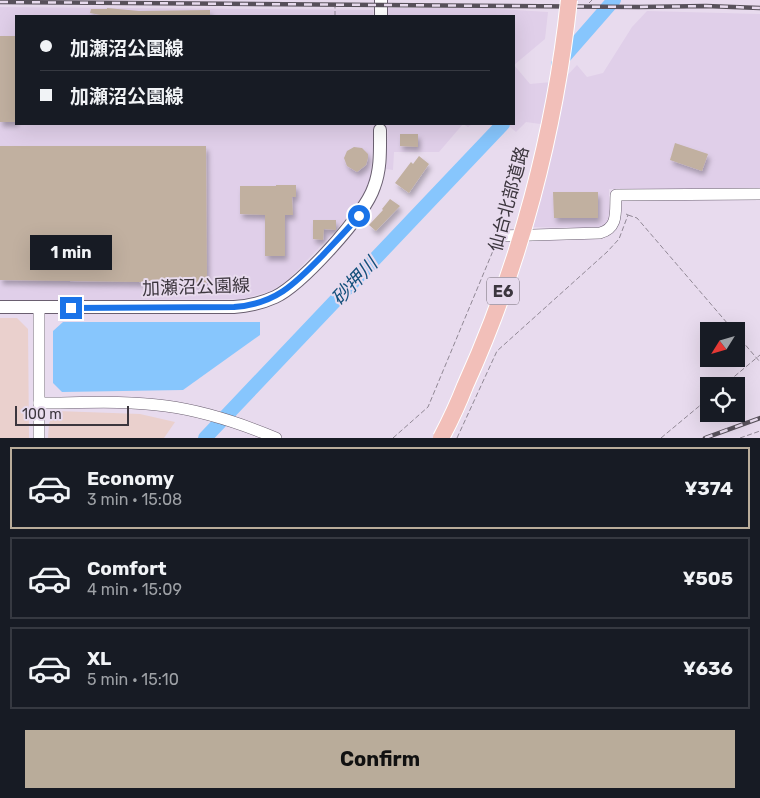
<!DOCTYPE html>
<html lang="en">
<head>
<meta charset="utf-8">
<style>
  :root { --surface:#171b24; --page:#242831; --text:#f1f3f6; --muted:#9ea1a6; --line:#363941; --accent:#b9ac9a }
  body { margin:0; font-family:Rubik,"Noto Sans JP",sans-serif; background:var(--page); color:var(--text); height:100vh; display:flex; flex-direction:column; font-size:19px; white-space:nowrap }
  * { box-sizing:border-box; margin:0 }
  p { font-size:16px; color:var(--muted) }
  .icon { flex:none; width:28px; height:28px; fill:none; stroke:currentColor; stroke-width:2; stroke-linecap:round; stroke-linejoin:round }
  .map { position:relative; height:438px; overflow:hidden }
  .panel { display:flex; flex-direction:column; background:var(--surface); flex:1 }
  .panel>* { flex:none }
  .guide { position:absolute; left:15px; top:15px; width:500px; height:110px; border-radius:0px; box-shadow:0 5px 20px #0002; display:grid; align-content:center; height:110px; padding:0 25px; background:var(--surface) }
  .needle { width:32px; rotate:233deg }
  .tools { position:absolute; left:700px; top:322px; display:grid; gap:10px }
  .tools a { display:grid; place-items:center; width:45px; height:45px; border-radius:0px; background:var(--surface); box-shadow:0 5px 20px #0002; font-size:25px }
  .scale { position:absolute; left:15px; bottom:12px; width:114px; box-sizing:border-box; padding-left:5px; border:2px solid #3c363e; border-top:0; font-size:14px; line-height:18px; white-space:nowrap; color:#3c363e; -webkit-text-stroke:4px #e8dbee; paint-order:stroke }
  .end { position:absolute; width:22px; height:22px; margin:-11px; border:6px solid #1a73e8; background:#fff; box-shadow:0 0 0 2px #fff }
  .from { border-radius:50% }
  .bubble { position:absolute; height:35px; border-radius:0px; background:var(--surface); box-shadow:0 5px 20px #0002; font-size:16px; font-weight:700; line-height:35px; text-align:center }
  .guide b { display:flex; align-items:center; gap:18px; height:48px; font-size:19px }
  .guide b+b { border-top:1px solid var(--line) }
  .guide i { width:12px; height:12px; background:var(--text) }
  ul { padding:9px 0 0; list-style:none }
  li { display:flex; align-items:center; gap:15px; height:82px; margin:0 10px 8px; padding:0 15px; border:2px solid var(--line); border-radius:0px }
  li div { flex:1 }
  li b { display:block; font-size:19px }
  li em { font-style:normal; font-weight:700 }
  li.current { border-color:var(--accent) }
  li>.icon { width:45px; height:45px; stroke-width:1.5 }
  .primary-button { display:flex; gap:10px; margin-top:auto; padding:10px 25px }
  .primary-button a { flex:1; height:58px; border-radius:0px; background:var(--accent); color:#111; font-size:20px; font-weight:700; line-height:58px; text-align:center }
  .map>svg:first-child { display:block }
  .commercial { fill:#ead0cd }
  .built { fill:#e0cfe9 }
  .water { fill:#87c6fd }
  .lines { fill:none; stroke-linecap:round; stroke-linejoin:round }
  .river { stroke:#87c6fd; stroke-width:14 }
  .building { fill:#c1b0a0; filter:url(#shadow) }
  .tertiary-casing { stroke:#6a5f70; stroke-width:12 }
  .secondary-casing { stroke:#6a5f70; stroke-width:14 }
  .path { stroke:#918895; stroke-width:1; stroke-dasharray:5 2.5; stroke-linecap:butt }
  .tertiary { stroke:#fff; stroke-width:11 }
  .secondary { stroke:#fff; stroke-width:12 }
  .rail-casing { stroke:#58515b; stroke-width:4.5 }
  .rail { stroke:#e8dbee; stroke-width:2.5; stroke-dasharray:8; stroke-linecap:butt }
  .motorway-bridge-casing { stroke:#fff; stroke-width:18; stroke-linecap:butt }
  .motorway-bridge { stroke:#f2bfb9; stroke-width:16 }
  .route { stroke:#1a73e8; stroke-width:6 }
  .labels { text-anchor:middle; stroke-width:4; stroke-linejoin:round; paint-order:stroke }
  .shield { fill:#e8dbee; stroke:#706873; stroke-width:1 }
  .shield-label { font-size:16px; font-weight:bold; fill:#3c363e }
  .street-label { font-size:18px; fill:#3c363e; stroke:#e8dbee }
  .water-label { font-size:19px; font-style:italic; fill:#134f7b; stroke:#e8dbee }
</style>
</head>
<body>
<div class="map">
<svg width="760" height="438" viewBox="0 0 760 438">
  <defs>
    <filter id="shadow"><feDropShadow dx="2.5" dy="4.5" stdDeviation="2.5" flood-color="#0004"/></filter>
  </defs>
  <rect width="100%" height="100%" fill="#e8dbee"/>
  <g class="commercial">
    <polygon points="0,318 17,318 28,329 29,438 0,438"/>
    <polygon points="57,411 140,414 175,422 164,438 48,438 49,423"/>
  </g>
  <g class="built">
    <polygon points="0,7 373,10 373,16 16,16 16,124 472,124 468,127 463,124 439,152 394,152 393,170 386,169 388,129 374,129 371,177 360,205 288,280 271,291 243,299 0,301"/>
    <polygon points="388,8 483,8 548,12 545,39 514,65 514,16 388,16"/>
    <polygon points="647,11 760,14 760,188 609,189 609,221 603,228 530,227 554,126 526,122 516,132 507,124 514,124 514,65 530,84 562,81 577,65 587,77 603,73 632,27"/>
  </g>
  <polygon class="water" points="63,322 260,322 260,335 183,390 62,392 53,383 53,331"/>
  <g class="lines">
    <g class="river">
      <polyline points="558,64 614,0"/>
      <polyline points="205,438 503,124"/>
    </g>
  </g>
  <g class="building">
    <polygon points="107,8 139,11 210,10 210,16 106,16 90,13 91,9 107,9"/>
    <rect x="0" y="36" width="16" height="86"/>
    <polygon points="400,134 418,134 418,147 400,146"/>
    <polygon points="675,143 708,154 702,171 670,160"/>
    <polygon points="0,146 206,146 207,283 0,280"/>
    <polygon points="354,147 362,148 368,154 368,158 366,165 357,172 347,166 344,158 347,151"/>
    <polygon points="419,156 429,164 409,193 395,183 411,162 413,164"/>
    <polygon points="276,185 296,185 296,197 292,197 293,215 285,215 285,256 265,256 265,215 240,214 240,186 276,186"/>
    <polygon points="553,192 598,192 598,218 554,218"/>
    <polygon points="390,199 400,206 376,231 369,225 383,210 382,209"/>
    <polygon points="313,220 336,220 336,230 324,229 323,240 313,239"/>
  </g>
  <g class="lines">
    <g class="tertiary-casing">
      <g id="tertiary">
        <path d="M499,236l101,-3c19,-5 15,-22 16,-38l144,-1"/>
        <polyline points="39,308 39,438"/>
        <path d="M39,403c42,0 85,-3 127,3 38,5 74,17 110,32"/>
      </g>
    </g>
    <g class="secondary-casing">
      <g id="secondary">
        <polyline points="381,16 381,0"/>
        <path d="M0,307h234c14,-1 28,-4 41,-10 26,-12 90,-82 99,-110 7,-18 6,-37 6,-57"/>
      </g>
    </g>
    <g class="path">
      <polyline points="589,3 592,0"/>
      <polyline points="335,16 335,7"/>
      <polyline points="628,215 637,218 734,331"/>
      <polyline points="736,334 760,362"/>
      <polyline points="723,386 760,355"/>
      <polyline points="393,438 428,407 495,246"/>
      <polyline points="457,438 497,351 607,252 619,239 628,215 626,214"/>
      <polyline points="661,438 709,398"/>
      <polyline points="740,438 760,431"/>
    </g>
    <use href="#tertiary" class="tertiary"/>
    <use href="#secondary" class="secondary"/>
    <g class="rail-casing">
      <g id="rail">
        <polyline points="0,2 639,7 706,6 760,8"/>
        <polyline points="705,438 760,418"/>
      </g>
    </g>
    <use href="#rail" class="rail"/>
    <g class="motorway-bridge-casing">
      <path id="motorway-bridge" d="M441,438c9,-17 17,-34 24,-52 55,-121 90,-254 104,-386"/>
    </g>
    <use href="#motorway-bridge" class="motorway-bridge"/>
  </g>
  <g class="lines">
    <path class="route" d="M71,308l163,-1c41,-3 60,-22 88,-51 12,-13 25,-26 37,-40"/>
  </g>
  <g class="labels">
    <rect class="shield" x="487" y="277.5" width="32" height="27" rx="4"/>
    <g class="shield-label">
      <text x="503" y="297">E6</text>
    </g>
    <g class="street-label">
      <text transform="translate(509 199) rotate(-75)" y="6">仙台北部道路</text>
      <text transform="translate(196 287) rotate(-2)" y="6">加瀬沼公園線</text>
    </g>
    <g class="water-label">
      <text transform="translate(354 281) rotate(-47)" y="7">砂押川</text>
    </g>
  </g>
</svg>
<div class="tools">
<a><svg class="needle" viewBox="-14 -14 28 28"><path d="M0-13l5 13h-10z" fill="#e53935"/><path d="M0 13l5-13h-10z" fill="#9ea1a6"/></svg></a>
<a><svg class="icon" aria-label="locate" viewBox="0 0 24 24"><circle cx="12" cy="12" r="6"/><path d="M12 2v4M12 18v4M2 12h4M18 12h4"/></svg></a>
</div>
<div class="scale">100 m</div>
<i class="end from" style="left:359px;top:216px"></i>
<i class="end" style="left:71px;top:308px"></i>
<div class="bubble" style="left:30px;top:235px;width:82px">1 min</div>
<div class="guide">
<b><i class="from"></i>加瀬沼公園線</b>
<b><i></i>加瀬沼公園線</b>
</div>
</div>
<section class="panel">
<ul>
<li class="current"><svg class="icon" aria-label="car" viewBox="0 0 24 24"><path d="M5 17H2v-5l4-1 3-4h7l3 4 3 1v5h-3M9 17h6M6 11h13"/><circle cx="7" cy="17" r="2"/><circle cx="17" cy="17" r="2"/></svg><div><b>Economy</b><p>3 min · 15:08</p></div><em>¥374</em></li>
<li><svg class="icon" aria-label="car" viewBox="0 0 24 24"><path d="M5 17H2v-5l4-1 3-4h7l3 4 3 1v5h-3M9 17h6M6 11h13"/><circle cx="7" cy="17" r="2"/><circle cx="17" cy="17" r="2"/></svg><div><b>Comfort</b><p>4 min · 15:09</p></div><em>¥505</em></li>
<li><svg class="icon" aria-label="car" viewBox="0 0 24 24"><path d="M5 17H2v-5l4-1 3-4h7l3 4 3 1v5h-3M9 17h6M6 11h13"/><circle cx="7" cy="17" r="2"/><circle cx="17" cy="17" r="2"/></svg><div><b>XL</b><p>5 min · 15:10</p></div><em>¥636</em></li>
</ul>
<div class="primary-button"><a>Confirm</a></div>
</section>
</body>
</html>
